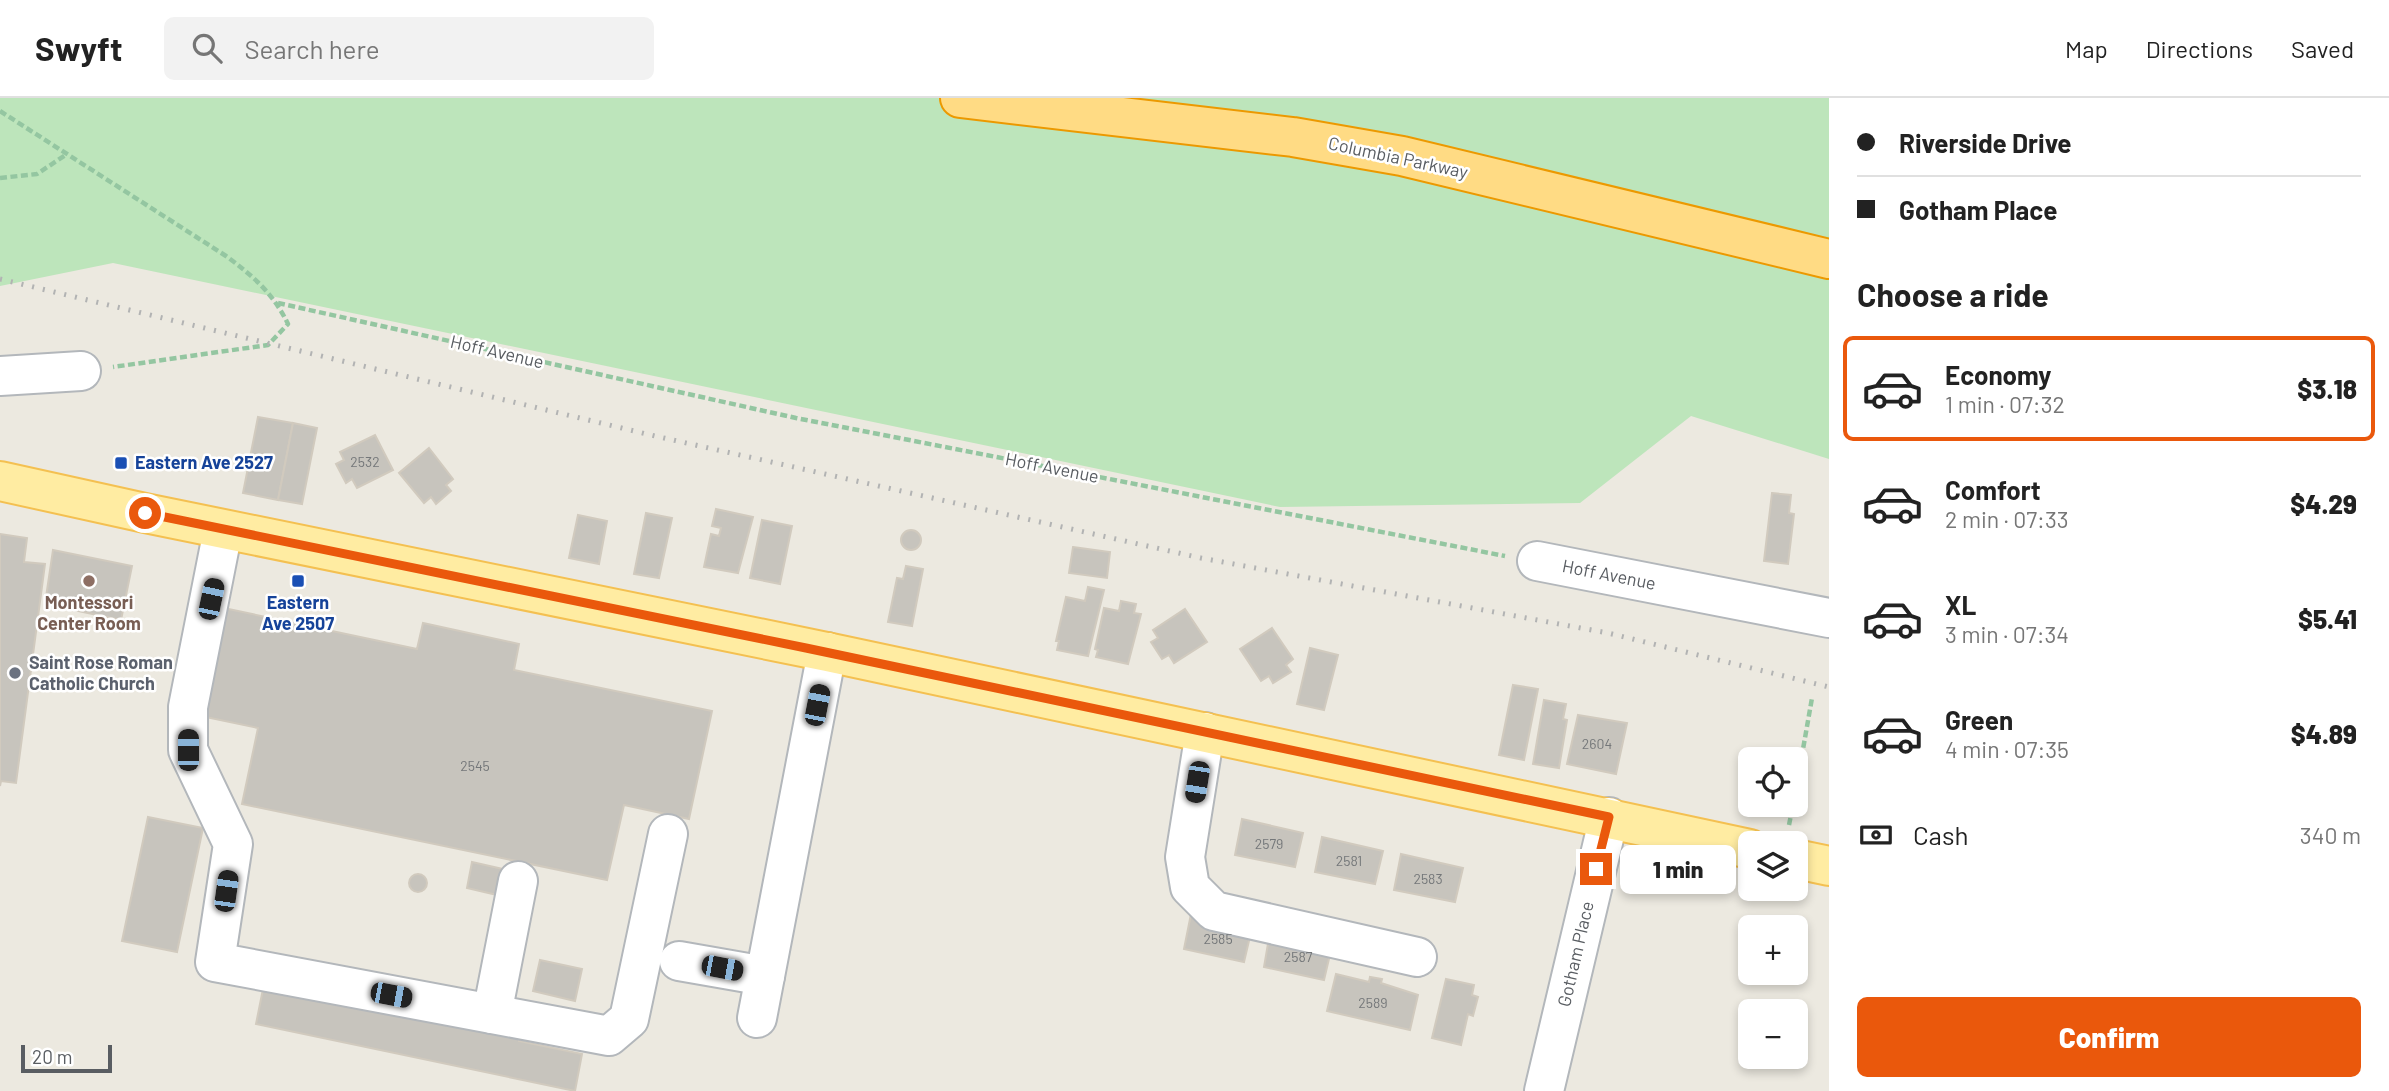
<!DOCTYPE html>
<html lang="en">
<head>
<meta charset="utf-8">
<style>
  :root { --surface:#fff; --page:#f2f2f2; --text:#222; --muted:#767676; --line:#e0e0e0; --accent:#ea580c }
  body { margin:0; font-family:Barlow,sans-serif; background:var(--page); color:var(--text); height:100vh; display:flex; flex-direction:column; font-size:26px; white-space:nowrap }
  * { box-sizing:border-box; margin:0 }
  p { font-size:23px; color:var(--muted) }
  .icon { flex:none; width:38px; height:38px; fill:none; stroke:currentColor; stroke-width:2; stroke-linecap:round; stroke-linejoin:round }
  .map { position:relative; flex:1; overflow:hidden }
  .details { display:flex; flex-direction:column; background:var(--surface); width:560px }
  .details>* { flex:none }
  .top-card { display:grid; align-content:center; height:154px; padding:0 28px; background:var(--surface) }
  .tools { position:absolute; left:1738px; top:649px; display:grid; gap:14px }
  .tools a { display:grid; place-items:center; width:70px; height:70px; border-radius:10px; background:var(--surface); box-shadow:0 4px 10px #0003; font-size:35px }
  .scale { position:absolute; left:21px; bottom:18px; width:91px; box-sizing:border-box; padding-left:7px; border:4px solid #595d62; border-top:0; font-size:19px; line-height:24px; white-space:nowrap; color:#595d62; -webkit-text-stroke:5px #fff; paint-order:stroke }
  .end { position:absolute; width:32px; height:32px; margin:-16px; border:9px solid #ea580c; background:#fff; box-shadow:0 0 0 4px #fff }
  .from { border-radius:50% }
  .bubble { position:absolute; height:49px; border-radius:10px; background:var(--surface); box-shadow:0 4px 10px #0003; font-size:23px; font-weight:800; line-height:49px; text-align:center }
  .car { position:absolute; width:21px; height:42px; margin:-21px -10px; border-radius:9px; box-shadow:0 0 5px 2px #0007; background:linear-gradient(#222 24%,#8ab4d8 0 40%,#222 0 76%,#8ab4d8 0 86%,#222 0) }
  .top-card b { display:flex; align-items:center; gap:24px; height:66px; font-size:26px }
  .top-card b+b { border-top:2px solid var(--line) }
  .top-card i { width:18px; height:18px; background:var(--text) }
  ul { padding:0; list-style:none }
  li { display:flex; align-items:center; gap:21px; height:105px; margin:0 14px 10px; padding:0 14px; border:4px solid transparent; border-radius:10px }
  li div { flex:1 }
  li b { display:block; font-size:26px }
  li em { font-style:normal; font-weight:800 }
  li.active { border-color:var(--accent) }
  li>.icon { width:63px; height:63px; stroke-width:1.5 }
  h2 { padding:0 28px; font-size:32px; line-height:84px }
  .pay { display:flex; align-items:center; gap:18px; height:77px; padding:0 28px; font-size:26px }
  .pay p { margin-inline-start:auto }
  .button { display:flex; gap:14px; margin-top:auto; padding:14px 28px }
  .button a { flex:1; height:80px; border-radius:10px; background:var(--accent); color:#fff; font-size:28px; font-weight:800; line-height:80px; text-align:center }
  header { display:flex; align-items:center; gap:42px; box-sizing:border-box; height:98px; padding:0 35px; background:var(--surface); border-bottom:2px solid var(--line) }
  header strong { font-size:33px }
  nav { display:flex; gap:38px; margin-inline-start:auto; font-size:24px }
  .search { width:490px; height:63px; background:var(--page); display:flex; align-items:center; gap:18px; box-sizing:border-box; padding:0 24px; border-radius:10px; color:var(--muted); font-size:26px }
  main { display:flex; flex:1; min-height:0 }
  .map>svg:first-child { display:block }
  .green { fill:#bde5bb }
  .building { fill:#c7c4bd; stroke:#d1cabe; stroke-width:2 }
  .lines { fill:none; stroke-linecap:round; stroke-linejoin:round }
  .minor-casing { stroke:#b3b7bb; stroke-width:42 }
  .major-casing { stroke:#f4c051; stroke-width:42 }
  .highway-casing { stroke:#ec9900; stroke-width:42 }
  .path { stroke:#94c6a1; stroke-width:4.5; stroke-dasharray:7 3.5; stroke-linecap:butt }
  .minor { stroke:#fff; stroke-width:38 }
  .major { stroke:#ffeca2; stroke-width:38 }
  .highway { stroke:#ffdb84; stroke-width:38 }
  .rail { stroke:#b2b3b3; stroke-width:5; stroke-dasharray:2 9; stroke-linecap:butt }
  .route { stroke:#ea580c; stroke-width:9 }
  .transit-dot { fill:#1a4fb4; stroke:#fff; stroke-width:2.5 }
  .education-dot { fill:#8d6e63; stroke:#fff; stroke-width:2.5 }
  .worship-dot { fill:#6b7280; stroke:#fff; stroke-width:2.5 }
  .labels { text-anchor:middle; stroke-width:5; stroke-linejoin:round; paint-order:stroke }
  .number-label { font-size:14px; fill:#747779 }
  .street-label { font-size:18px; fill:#595d62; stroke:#fff }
  .transit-label { font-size:18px; font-weight:bold; fill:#164399; stroke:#fff; text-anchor:start }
  .education-label { font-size:18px; font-weight:bold; fill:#785e54; stroke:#fff }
  .worship-label { font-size:18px; font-weight:bold; fill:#5b616d; stroke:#fff; text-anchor:start }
</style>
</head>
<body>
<header>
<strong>Swyft</strong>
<div class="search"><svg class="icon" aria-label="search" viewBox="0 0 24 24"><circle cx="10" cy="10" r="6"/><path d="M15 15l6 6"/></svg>Search here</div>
<nav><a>Map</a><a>Directions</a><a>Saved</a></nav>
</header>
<main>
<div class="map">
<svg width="1829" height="993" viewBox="0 0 1829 993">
  <rect width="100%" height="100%" fill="#ece9e0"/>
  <polygon class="green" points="0,0 1829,0 1829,361 1691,318 1580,405 1280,409 113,165 0,188"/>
  <g class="building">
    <polygon points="258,319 293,325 278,402 243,395"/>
    <polygon points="293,325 317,330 302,406 278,402"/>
    <polygon points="375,337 393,372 357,390 352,381 346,385 336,366 344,362 340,354"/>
    <polygon points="429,350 453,381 446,387 451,393 436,406 431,399 424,405 399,375"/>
    <polygon points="1772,395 1791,397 1789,415 1794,416 1788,466 1764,463"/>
    <polygon points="716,411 753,419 738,475 704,469 711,436 719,438 721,430 712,428"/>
    <polygon points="646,415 672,420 659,480 634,476"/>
    <polygon points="578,417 607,423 599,466 569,460"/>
    <polygon points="762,422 792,428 780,486 750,480"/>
    <circle cx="911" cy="442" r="10"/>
    <polygon points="0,436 27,440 24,464 45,466 16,685 1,683 0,688"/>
    <polygon points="1073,449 1110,454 1107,480 1069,475"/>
    <polygon points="53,452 132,468 121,522 45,506"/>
    <polygon points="906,468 923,471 912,528 888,524 897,480 903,481"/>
    <polygon points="1088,489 1104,492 1088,558 1057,552 1059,543 1056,543 1066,499 1085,503"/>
    <polygon points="1121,503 1136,506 1134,515 1141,516 1128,566 1096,559 1098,552 1095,551 1104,510 1119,513"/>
    <polygon points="219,509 417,551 423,525 519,546 514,572 712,613 689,721 624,707 607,782 242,706 258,630 196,617"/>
    <polygon points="1185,511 1207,544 1174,565 1169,557 1162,561 1151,544 1158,540 1153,532"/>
    <polygon points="1272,530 1293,561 1286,567 1291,574 1273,585 1269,578 1261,583 1240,551"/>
    <polygon points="1310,550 1338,557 1324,612 1297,606"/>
    <polygon points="1513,587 1538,591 1524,662 1499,657"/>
    <polygon points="1544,602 1566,606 1563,621 1567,622 1559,670 1533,666"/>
    <polygon points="1578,617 1627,625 1616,676 1567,666"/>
    <polygon points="148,719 203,730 177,854 122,843"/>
    <polygon points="1242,721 1303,735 1295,769 1235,757"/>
    <polygon points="1322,739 1383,753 1375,786 1315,774"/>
    <polygon points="1401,756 1463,770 1455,804 1394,792"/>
    <polygon points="472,764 503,771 497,797 467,790"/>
    <circle cx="418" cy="785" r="9"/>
    <polygon points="1191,816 1252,830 1244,864 1184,851"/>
    <polygon points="1270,834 1332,848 1324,882 1264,869"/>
    <polygon points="540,862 582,871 575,903 533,893"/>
    <polygon points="1336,876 1369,884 1370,879 1382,881 1381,885 1418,897 1410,932 1327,913"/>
    <polygon points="1446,881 1474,887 1472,897 1478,899 1473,918 1468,916 1461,947 1432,940"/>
    <polygon points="264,886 519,940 519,943 582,956 575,993 256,926"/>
  </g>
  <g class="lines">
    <g class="minor-casing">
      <g id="minor">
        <polyline points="0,278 81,273"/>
        <polyline points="223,432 188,609 188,652 233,746 215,864 609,938 629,921 668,736"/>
        <polyline points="1537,463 1829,520"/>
        <polyline points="1205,634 1185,759 1190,789 1214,813 1417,859"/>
        <polyline points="679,863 765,878"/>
        <polyline points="492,916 518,783"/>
        <polyline points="757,920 827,554"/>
        <polyline points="1544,993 1609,719"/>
      </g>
    </g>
    <g class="major-casing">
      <g id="major">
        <polyline points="0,383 145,415 827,554 1750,751"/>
        <polyline points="1796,761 1829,768"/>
      </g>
    </g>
    <g class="highway-casing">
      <polyline id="highway" points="960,0 1293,39 1402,58 1829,161"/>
    </g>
    <g class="path">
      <path d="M0,13l226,145c27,20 47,37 62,68l-20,21 -155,22"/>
      <polyline points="0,80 37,76 67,56"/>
      <polyline points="278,205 796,320 1505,458"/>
      <polyline points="1796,691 1812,600"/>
      <polyline points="1789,727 1793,707"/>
    </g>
    <use href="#minor" class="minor"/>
    <use href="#major" class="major"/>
    <use href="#highway" class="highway"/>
    <polyline class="rail" points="0,181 655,338 1201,460 1608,535 1829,589"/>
  </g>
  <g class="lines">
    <polyline class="route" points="145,415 806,550 1609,719 1596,771"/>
  </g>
  <g class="transit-dot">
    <rect x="114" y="358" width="14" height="14" rx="3.5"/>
    <rect x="291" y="476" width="14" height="14" rx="3.5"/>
  </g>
  <circle class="education-dot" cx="89" cy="483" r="7"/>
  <circle class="worship-dot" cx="15" cy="575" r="7"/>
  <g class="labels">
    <g class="number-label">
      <text x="365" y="369">2532</text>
      <text x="1597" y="651">2604</text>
      <text x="475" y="673">2545</text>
      <text x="1269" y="751">2579</text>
      <text x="1349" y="768">2581</text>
      <text x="1428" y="786">2583</text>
      <text x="1218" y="846">2585</text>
      <text x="1298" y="864">2587</text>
      <text x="1373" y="910">2589</text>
    </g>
    <g class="street-label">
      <text transform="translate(1398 60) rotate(12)" y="6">Columbia Parkway</text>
      <text transform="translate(497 254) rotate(13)" y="6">Hoff Avenue</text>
      <text transform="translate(1052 370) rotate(11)" y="6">Hoff Avenue</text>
      <text transform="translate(1609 477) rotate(11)" y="6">Hoff Avenue</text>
      <text transform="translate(1576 856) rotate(-77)" y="6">Gotham Place</text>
    </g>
    <g class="transit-label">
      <text x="135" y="371">Eastern Ave 2527</text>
      <text x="298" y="511" text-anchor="middle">Eastern<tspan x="298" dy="21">Ave 2507</tspan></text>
    </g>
    <g class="education-label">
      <text x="89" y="511">Montessori<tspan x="89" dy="21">Center Room</tspan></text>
    </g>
    <g class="worship-label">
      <text x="29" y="571">Saint Rose Roman<tspan x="29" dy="21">Catholic Church</tspan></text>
    </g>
  </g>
</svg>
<div class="tools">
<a><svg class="icon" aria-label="locate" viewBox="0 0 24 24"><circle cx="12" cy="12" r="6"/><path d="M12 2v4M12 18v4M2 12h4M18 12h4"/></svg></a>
<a><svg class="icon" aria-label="layers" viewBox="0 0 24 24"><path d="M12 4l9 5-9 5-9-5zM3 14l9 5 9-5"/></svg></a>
<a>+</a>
<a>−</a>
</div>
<div class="scale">20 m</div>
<i class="end from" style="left:145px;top:415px"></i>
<i class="end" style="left:1596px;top:771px"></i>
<div class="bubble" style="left:1620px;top:747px;width:116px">1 min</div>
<i class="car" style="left:211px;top:501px;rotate:12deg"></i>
<i class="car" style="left:817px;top:607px;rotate:11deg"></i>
<i class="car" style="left:188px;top:652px;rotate:0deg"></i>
<i class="car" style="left:1197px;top:684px;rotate:189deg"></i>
<i class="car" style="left:226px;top:793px;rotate:8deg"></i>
<i class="car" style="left:722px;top:870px;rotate:101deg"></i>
<i class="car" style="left:391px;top:897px;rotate:101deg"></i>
</div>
<section class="details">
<div class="top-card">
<b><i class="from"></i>Riverside Drive</b>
<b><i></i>Gotham Place</b>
</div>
<h2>Choose a ride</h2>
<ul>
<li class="active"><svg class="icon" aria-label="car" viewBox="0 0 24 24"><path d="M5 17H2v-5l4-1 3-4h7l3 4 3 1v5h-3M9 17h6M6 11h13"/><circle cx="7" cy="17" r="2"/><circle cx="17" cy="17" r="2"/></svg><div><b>Economy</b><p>1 min · 07:32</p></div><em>$3.18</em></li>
<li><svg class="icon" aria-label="car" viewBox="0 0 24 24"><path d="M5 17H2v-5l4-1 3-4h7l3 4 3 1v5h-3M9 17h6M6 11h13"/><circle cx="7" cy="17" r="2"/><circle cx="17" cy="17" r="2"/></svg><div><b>Comfort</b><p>2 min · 07:33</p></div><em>$4.29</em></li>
<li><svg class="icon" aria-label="car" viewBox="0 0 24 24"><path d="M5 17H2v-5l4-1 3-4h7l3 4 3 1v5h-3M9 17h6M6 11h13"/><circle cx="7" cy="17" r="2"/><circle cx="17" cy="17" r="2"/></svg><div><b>XL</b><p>3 min · 07:34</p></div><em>$5.41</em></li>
<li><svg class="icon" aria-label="car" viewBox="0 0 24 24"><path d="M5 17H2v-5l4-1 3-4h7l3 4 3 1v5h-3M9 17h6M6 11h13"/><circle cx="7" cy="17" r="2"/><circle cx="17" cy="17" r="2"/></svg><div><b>Green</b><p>4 min · 07:35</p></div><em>$4.89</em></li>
</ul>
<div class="pay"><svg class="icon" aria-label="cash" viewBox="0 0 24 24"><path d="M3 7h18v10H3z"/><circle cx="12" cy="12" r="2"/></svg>Cash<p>340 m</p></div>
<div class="button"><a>Confirm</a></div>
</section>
</main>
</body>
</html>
